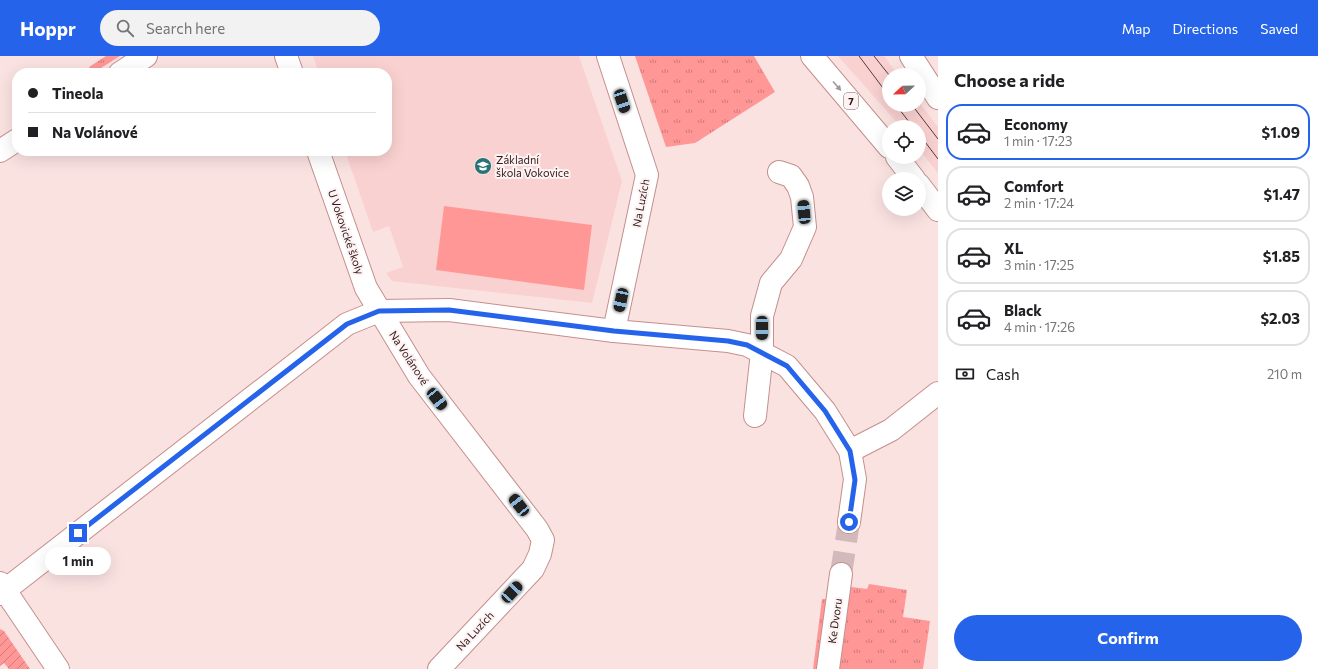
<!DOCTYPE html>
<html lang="en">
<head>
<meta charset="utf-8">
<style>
  :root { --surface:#fff; --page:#f2f2f2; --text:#202124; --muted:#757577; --line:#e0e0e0; --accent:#2563eb }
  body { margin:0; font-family:Commissioner,sans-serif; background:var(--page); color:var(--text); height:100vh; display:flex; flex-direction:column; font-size:15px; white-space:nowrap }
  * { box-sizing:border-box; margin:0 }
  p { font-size:13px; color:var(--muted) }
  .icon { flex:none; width:22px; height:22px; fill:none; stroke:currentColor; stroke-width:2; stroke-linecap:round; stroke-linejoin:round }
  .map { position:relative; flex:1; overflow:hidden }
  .sheet { display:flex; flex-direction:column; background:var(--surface); width:380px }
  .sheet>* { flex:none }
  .banner { position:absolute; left:12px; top:12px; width:380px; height:88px; border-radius:16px; box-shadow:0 4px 16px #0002; display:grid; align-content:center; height:88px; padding:0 16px; background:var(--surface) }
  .needle { width:26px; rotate:248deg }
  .fabs { position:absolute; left:882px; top:12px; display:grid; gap:8px }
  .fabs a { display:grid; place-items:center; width:44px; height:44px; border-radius:50%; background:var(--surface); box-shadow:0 4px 16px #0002; font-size:20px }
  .end { position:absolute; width:18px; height:18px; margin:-9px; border:5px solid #2563eb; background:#fff; box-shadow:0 0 0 2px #fff }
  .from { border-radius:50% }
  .bubble { position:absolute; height:28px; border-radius:14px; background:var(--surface); box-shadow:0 4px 16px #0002; font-size:13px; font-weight:700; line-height:28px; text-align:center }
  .car { position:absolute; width:12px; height:24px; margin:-12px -6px; border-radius:5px; box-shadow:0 0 3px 1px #0007; background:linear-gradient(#222 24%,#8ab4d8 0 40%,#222 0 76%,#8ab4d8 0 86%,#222 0) }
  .banner b { display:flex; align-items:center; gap:14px; height:38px; font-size:15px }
  .banner b+b { border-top:1px solid var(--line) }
  .banner i { width:10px; height:10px; background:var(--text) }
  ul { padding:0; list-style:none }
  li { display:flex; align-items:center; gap:12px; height:56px; margin:0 8px 6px; padding:0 8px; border:2px solid var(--line); border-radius:16px }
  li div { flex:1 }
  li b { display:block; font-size:15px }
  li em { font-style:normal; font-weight:700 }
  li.selected { border-color:var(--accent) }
  li>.icon { width:36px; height:36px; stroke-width:1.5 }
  h2 { padding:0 16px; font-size:18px; line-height:48px }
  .pay { display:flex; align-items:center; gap:10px; height:44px; padding:0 16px; font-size:15px }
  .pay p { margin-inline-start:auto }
  .primary-button { display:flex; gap:8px; margin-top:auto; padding:8px 16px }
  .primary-button a { flex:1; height:46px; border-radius:24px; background:var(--accent); color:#fff; font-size:16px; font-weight:700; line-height:46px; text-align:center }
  header { display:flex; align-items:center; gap:24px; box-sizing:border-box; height:56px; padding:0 20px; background:var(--accent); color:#fff }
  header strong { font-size:19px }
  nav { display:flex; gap:22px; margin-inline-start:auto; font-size:14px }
  .search { width:280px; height:36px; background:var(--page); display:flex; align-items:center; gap:10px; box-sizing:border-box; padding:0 14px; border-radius:22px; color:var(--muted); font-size:15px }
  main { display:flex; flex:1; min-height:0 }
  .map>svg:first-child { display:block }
  .built { fill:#f9d1d0 }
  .grass { fill:url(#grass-tufts) }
  .garden { fill:url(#garden-furrows) }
  .pitch { fill:#ff9797 }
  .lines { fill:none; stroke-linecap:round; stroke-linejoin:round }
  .minor-tunnel { stroke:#d1bab9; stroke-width:22; stroke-dasharray:22 11; stroke-linecap:butt }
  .minor-casing { stroke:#c48f8d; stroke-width:24 }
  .major-casing { stroke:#c48f8d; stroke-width:24 }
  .minor { stroke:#fff; stroke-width:22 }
  .major { stroke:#fff; stroke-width:22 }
  .tram { stroke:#533e3e; stroke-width:1 }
  .oneway { fill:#a09898 }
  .route { stroke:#2563eb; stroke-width:5 }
  .labels { text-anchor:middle; stroke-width:4; stroke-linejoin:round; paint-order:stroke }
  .shield { fill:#fef2f2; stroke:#6c5a5a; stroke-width:1 }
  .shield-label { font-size:10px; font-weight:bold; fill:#2d1919 }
  .poi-label { font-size:11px; fill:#2d1919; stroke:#fef2f2; text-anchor:start }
  .street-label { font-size:11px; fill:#2d1919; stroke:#fef2f2 }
</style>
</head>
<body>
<header>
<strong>Hoppr</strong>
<div class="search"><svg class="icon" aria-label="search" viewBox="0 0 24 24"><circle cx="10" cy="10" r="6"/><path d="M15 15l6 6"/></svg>Search here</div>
<nav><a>Map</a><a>Directions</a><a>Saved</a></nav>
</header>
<main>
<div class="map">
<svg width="938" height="613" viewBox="0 0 938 613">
  <defs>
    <pattern id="grass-tufts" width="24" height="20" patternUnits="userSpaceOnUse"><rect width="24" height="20" fill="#ff9797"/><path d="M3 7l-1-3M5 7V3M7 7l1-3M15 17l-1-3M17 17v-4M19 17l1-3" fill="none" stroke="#cf7a7a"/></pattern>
    <pattern id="garden-furrows" width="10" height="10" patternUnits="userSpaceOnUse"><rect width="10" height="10" fill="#ff9797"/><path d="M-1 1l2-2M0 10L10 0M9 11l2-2" fill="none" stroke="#cf7a7a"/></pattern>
  </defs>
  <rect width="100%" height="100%" fill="#fae2e1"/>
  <g class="built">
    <polygon points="313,0 579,0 622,125 592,247 392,225 386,217 403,211 389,170 373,176 345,95 387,95 387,17 319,17"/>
    <polygon points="838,0 884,0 898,19 889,19 889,49 919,49 919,46 938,71 938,117 919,93 919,71 901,71"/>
  </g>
  <g class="grass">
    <polygon points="106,0 120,0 93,17 89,11"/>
    <polygon points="635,0 754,0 775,36 695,87 666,91"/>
    <polygon points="829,528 867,533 869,528 907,534 903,561 930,565 923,613 813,613 822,543 827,543"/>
  </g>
  <polygon class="garden" points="0,573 4,575 30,613 9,613 4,607 0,610"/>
  <polygon class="pitch" points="444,150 592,169 584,234 436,214"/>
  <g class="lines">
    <polyline class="minor-tunnel" points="841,518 849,466"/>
    <g class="minor-casing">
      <g id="minor">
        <polyline points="286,0 292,17"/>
        <polyline points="608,0 647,119 614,275"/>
        <polyline points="120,17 146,0"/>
        <polyline points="0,95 17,84"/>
        <polyline points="318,95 366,232 419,320 537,473 543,484 540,498 533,513 439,613"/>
        <polyline points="755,360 762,296 762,260 771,227 791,203 805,171 802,141 798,130 791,120 779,116"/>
        <polyline points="850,395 891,374 938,337"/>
        <polyline points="0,527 58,613"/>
        <polyline points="0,538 347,268 379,255 449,254 614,275 728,285 747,289 787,310 825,355 850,395 855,423 849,466"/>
        <polyline points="828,613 841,518"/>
      </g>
    </g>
    <g class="major-casing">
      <g id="major">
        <polyline points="812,0 889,91"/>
        <polyline points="911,0 938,42"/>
        <polyline points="897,101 914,123"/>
        <polyline points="919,129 938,154"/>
      </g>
    </g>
    <use href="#minor" class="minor"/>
    <use href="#major" class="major"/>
    <g class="tram">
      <polyline points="859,0 889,40"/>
      <polyline points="874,0 889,19"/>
      <polyline points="896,49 913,71"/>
      <polyline points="912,49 938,83"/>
      <polyline points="919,78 938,103"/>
    </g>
  </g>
  <defs><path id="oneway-solid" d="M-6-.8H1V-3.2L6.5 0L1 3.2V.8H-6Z"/></defs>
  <use class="oneway" href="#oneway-solid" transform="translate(837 30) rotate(49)"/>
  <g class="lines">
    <polyline class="route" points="78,477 347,268 379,255 449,254 614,275 728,285 747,289 787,310 825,355 850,395 855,424 849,466"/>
  </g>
  <defs>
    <g id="school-disc" transform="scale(0.9)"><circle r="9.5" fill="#297377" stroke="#fef2f2"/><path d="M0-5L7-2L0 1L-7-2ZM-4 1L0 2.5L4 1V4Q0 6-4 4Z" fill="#fff"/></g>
  </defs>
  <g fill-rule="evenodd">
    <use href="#school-disc" x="483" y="110"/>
  </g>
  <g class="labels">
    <rect class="shield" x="844" y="37" width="14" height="16" rx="3"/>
    <g class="shield-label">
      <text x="851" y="49">7</text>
    </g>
    <g class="poi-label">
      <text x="496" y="108">Základní<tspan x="496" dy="13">škola Vokovice</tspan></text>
    </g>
    <g class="street-label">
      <text transform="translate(641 147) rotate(-79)" y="4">Na Luzích</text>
      <text transform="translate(346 176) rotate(71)" y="4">U Vokovické školy</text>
      <text transform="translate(409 302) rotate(57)" y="4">Na Volánové</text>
      <text transform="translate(835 565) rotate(-82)" y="4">Ke Dvoru</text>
      <text transform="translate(475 575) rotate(-47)" y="4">Na Luzích</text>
    </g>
  </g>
</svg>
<div class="fabs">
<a><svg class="needle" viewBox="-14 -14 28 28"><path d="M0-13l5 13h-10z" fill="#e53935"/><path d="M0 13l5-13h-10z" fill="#757577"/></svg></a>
<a><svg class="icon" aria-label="locate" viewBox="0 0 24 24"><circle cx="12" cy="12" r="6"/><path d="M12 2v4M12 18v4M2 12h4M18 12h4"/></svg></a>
<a><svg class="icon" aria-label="layers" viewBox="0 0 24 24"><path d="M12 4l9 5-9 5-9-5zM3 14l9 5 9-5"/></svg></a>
</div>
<i class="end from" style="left:849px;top:466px"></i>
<i class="end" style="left:78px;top:477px"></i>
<div class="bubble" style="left:45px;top:491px;width:66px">1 min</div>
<i class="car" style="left:622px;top:45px;rotate:162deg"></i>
<i class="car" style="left:804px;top:156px;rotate:355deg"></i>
<i class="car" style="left:621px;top:244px;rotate:192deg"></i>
<i class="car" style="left:762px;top:272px;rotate:180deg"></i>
<i class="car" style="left:437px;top:343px;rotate:142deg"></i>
<i class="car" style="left:519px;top:449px;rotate:322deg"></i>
<i class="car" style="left:512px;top:536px;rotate:43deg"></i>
<div class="banner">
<b><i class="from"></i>Tineola</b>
<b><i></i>Na Volánové</b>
</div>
</div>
<section class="sheet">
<h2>Choose a ride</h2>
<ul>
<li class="selected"><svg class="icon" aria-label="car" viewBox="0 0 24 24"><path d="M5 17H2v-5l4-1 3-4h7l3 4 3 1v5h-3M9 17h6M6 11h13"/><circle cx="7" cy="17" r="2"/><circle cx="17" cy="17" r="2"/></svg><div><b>Economy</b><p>1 min · 17:23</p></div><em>$1.09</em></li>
<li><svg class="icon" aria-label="car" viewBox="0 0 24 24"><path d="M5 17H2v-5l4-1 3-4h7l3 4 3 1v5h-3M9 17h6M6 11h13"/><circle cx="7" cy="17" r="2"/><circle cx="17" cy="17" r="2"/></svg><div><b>Comfort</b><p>2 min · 17:24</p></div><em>$1.47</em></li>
<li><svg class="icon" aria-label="car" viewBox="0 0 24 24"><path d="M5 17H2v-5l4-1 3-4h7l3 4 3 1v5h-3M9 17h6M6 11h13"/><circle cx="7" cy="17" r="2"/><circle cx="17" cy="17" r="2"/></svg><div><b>XL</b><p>3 min · 17:25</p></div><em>$1.85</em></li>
<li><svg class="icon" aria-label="car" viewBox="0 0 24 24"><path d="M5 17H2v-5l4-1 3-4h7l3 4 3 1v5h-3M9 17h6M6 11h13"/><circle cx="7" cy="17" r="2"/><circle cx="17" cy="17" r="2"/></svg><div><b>Black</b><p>4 min · 17:26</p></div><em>$2.03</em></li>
</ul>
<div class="pay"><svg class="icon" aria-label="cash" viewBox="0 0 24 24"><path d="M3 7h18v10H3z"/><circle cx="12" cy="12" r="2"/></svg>Cash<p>210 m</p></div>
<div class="primary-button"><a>Confirm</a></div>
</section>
</main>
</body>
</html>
